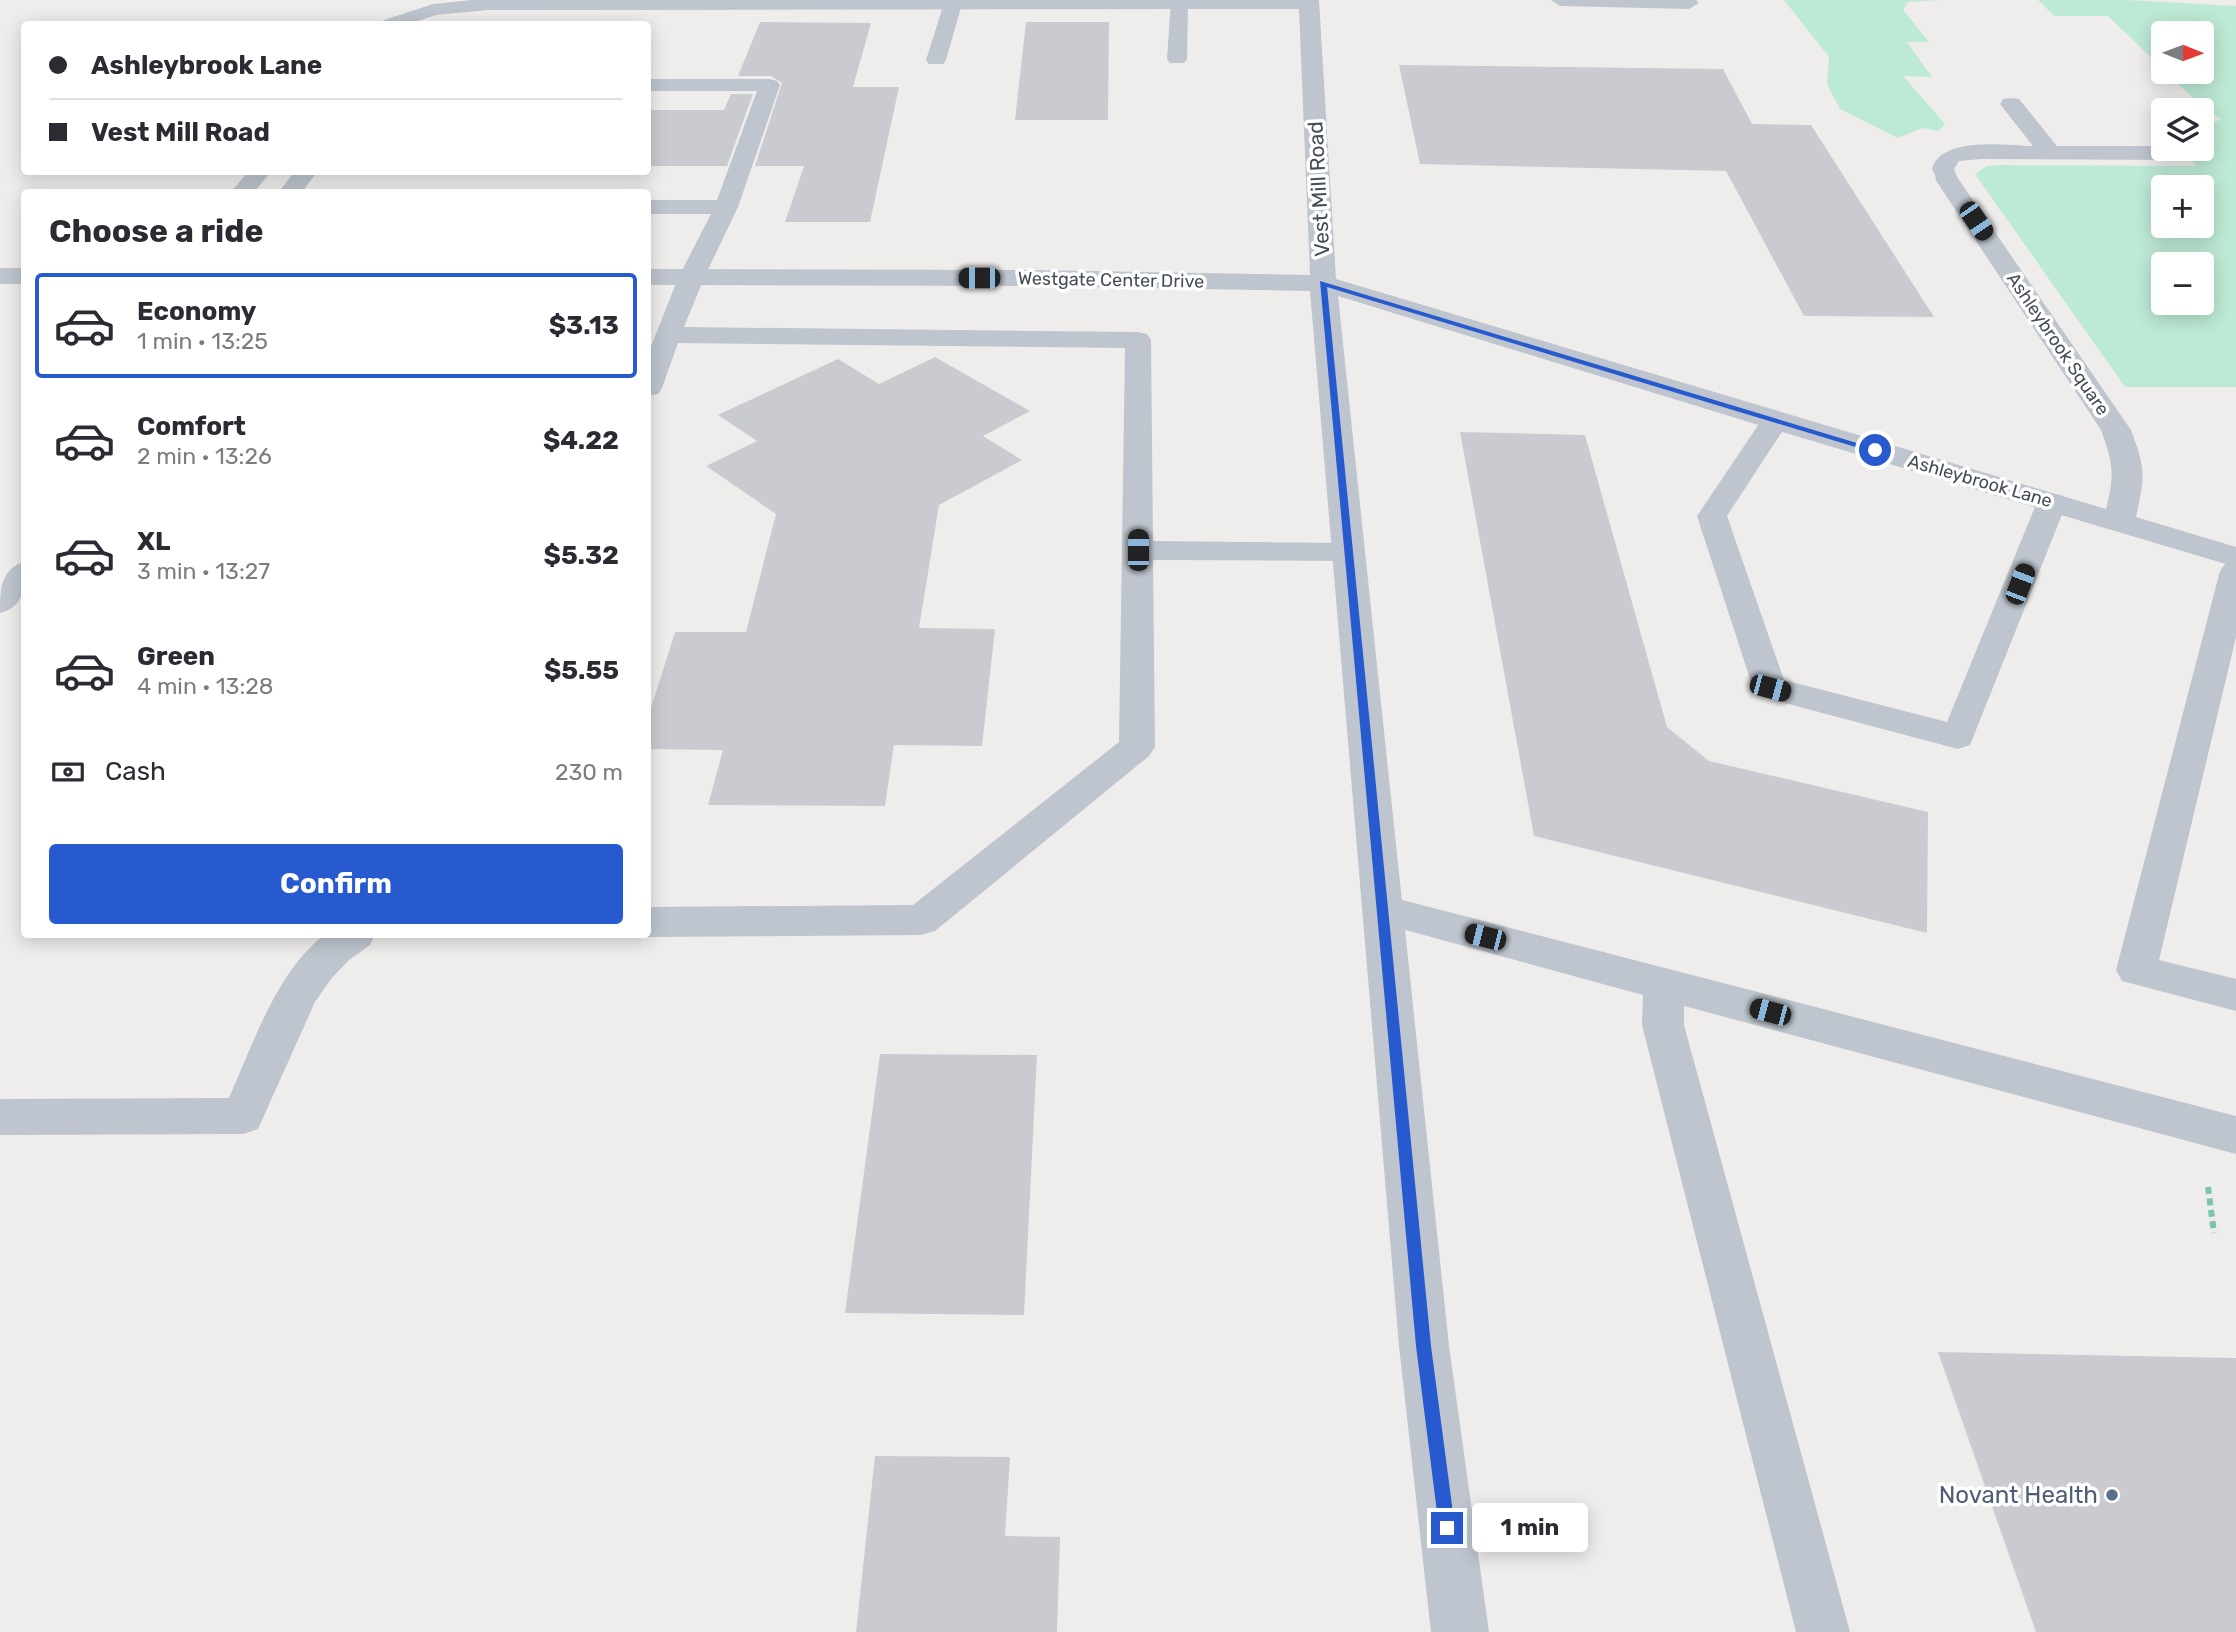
<!DOCTYPE html>
<html lang="en">
<head>
<meta charset="utf-8">
<style>
  :root { --surface:#fff; --page:#f2f2f3; --text:#2b2b33; --muted:#7c7c81; --line:#e1e1e2; --accent:#2759cf }
  body { margin:0; font-family:Rubik,sans-serif; background:var(--page); color:var(--text); height:100vh; display:flex; flex-direction:column; font-size:26px; white-space:nowrap }
  * { box-sizing:border-box; margin:0 }
  p { font-size:23px; color:var(--muted) }
  .icon { flex:none; width:38px; height:38px; fill:none; stroke:currentColor; stroke-width:2; stroke-linecap:round; stroke-linejoin:round }
  .map { position:relative; flex:1; overflow:hidden }
  .panel { position:absolute; left:21px; top:189px; width:630px; height:749px; display:flex; flex-direction:column; background:var(--surface); border-radius:7px; box-shadow:0 4px 18px #0003 }
  .panel>* { flex:none }
  .hud { position:absolute; left:21px; top:21px; width:630px; height:154px; border-radius:7px; box-shadow:0 4px 18px #0003; display:grid; align-content:center; height:154px; padding:0 28px; background:var(--surface) }
  .needle { width:46px; rotate:91deg }
  .buttons { position:absolute; left:2151px; top:21px; display:grid; gap:14px }
  .buttons a { display:grid; place-items:center; width:63px; height:63px; border-radius:7px; background:var(--surface); box-shadow:0 4px 18px #0003; font-size:35px }
  .end { position:absolute; width:32px; height:32px; margin:-16px; border:9px solid #2759cf; background:#fff; box-shadow:0 0 0 4px #fff }
  .from { border-radius:50% }
  .bubble { position:absolute; height:49px; border-radius:7px; background:var(--surface); box-shadow:0 4px 18px #0003; font-size:23px; font-weight:700; line-height:49px; text-align:center }
  .car { position:absolute; width:21px; height:42px; margin:-21px -10px; border-radius:9px; box-shadow:0 0 5px 2px #0007; background:linear-gradient(#222 24%,#8ab4d8 0 40%,#222 0 76%,#8ab4d8 0 86%,#222 0) }
  .hud b { display:flex; align-items:center; gap:24px; height:66px; font-size:26px }
  .hud b+b { border-top:2px solid var(--line) }
  .hud i { width:18px; height:18px; background:var(--text) }
  ul { padding:0; list-style:none }
  li { display:flex; align-items:center; gap:21px; height:105px; margin:0 14px 10px; padding:0 14px; border:4px solid transparent; border-radius:7px }
  li div { flex:1 }
  li b { display:block; font-size:26px }
  li em { font-style:normal; font-weight:700 }
  li.selected { border-color:var(--accent) }
  li>.icon { width:63px; height:63px; stroke-width:1.5 }
  h2 { padding:0 28px; font-size:32px; line-height:84px }
  .pay { display:flex; align-items:center; gap:18px; height:77px; padding:0 28px; font-size:26px }
  .pay p { margin-inline-start:auto }
  .button { display:flex; gap:14px; margin-top:auto; padding:14px 28px }
  .button a { flex:1; height:80px; border-radius:7px; background:var(--accent); color:#fff; font-size:28px; font-weight:700; line-height:80px; text-align:center }
  .map>svg:first-child { display:block }
  .green { fill:#bdead5; fill-rule:evenodd }
  .building { fill:#cacbd1 }
  .lines { fill:none; stroke-linecap:round; stroke-linejoin:round }
  .path { stroke:#78c5aa; stroke-width:6; stroke-dasharray:7 4.5; stroke-linecap:butt }
  .service { fill:#bec5ce; fill-rule:evenodd }
  .minor { fill:#bec5ce; fill-rule:evenodd }
  .route { fill:#2759cf }
  .service-dot { fill:#5c6f8a; stroke:#fff; stroke-width:2.5 }
  .labels { text-anchor:middle; stroke-width:7; stroke-linejoin:round; paint-order:stroke }
  .far-street-label { font-size:18px; fill:#464d58; stroke:#fff }
  .street-label { font-size:21px; fill:#464d58; stroke:#fff }
  .near-service-label { font-size:24px; fill:#4e5e75; stroke:#fff; text-anchor:end }
</style>
</head>
<body>
<div class="map">
<svg width="2236" height="1632" viewBox="0 0 2236 1632">
  <rect width="100%" height="100%" fill="#efedec"/>
  <g class="green">
    <polygon points="1784,0 1940,0 1908,2 1903,10 1929,42 1907,42 1932,77 1903,76 1945,124 1939,131 1922,128 1898,138 1840,109 1827,84 1829,57"/>
    <path d="M2038,0h89l109,6v381h-111l-150,-213 12,-8 12,-1 198,1 -19,-17h24v-21l19,-9 -24,-17 -31,-30h36v-39h-39v36l-55,-53h-54zM2163,187h39v39h-39zM2163,264h39v39h-39z"/>
  </g>
  <g class="building">
    <polygon points="760,22 871,23 853,87 899,87 870,222 785,222 804,166 755,166 782,83 771,76 738,76"/>
    <polygon points="1026,22 1109,22 1108,120 1015,120"/>
    <polygon points="1399,65 1723,69 1752,124 1811,125 1934,317 1804,316 1726,171 1420,164"/>
    <polygon points="731,94 753,94 727,166 648,166 648,110 724,110"/>
    <polygon points="935,357 1030,411 983,436 1022,460 939,505 919,628 995,629 982,746 894,745 885,806 708,805 723,750 648,749 648,718 675,632 746,632 776,514 706,466 757,441 718,415 838,359 879,384"/>
    <polygon points="1460,432 1585,435 1667,727 1709,761 1928,812 1927,933 1534,836"/>
    <polygon points="880,1054 1037,1055 1024,1315 845,1313"/>
    <polygon points="1938,1352 2236,1358 2236,1632 2036,1632"/>
    <polygon points="875,1456 1010,1457 1005,1536 1060,1537 1057,1632 856,1632"/>
  </g>
  <g class="lines">
    <polyline class="path" points="2208,1187 2214,1233"/>
    <g class="service">
      <polygon points="472,0 495,0 498,4 488,10 436,15 409,24 381,24 384,20 433,4"/>
      <polygon points="945,0 959,0 962,4 946,60 943,64 929,64 926,60"/>
      <polygon points="1171,0 1185,0 1188,3 1187,59 1184,63 1170,63 1167,59"/>
      <polygon points="1551,0 1696,0 1699,3 1689,9 1560,6"/>
      <polygon points="648,79 770,79 777,81 780,85 738,207 704,278 684,327 1138,332 1147,334 1151,340 1153,541 1349,543 1360,545 1364,552 1360,559 1349,561 1153,560 1155,747 1149,756 935,931 921,935 648,937 640,934 648,934 648,907 913,905 1119,742 1125,348 678,343 662,388 658,394 648,396 648,354 678,278 711,214 648,214 648,200 717,200 757,91 648,91"/>
      <path d="M2011,98l8,1 38,47h106v3h19l3,4 -3,5 -8,2 -193,-1 -22,2 -5,8 4,10 -3,5h-16l-7,-15c8,-33 74,-24 101,-23l-33,-42 3,-5z"/>
      <polygon points="248,172 271,172 254,192 231,192"/>
      <polygon points="294,172 317,172 302,192 279,192"/>
      <polygon points="1775,413 1785,415 1789,421 1727,516 1784,680 1947,722 2037,502 2041,496 2052,493 2063,496 2067,502 1970,745 1958,749 1770,699 1758,696 1753,688 1697,516 1765,415"/>
      <polygon points="2236,561 2236,637 2159,960 2236,979 2236,1011 2122,981 2116,970 2220,571 2225,564"/>
      <path d="M24,562c2,22 1,45 -24,51 0,-22 0,-44 24,-51z"/>
      <polygon points="1383,895 2236,1116 2236,1154 1684,1006 1684,1025 1850,1632 1796,1632 1642,1025 1643,995 1369,920 1364,910 1369,900"/>
      <path d="M326,934h49l-5,11 -21,15 -18,19 -16,23 -57,127 -15,5 -243,1v-36l229,-1c23,-52 49,-130 97,-164z"/>
    </g>
    <g class="minor">
      <path d="M481,0h838l17,279 770,230c9,-36 7,-45 -5,-79l-166,-251 4,-5 8,-2 8,2 176,256c15,40 14,46 5,87l100,30v20l-471,-140 -427,-131 111,1050 40,286h-58l-32,-286 -89,-1055 -279,-5 -383,-1v-16l383,1 279,5 -11,-266 -811,1 -7,-2 -3,-4z"/>
      <rect x="0" y="268" width="24" height="16"/>
    </g>
  </g>
  <polygon class="route" points="1320,281 1880,450 1872,452 1327,287 1431,1346 1455,1528 1452,1534 1447,1536 1441,1534 1439,1528 1416,1346"/>
  <circle class="service-dot" cx="2112" cy="1495" r="7"/>
  <g class="labels">
    <g class="far-street-label">
      <text transform="translate(1111 280) rotate(1)" y="6">Westgate Center Drive</text>
      <text transform="translate(2058 344) rotate(56)" y="6">Ashleybrook Square</text>
      <text transform="translate(1980 481) rotate(16)" y="6">Ashleybrook Lane</text>
    </g>
    <g class="street-label">
      <text transform="translate(1319 189) rotate(-93)" y="7">Vest Mill Road</text>
    </g>
    <g class="near-service-label">
      <text x="2098" y="1503">Novant Health</text>
    </g>
  </g>
</svg>
<div class="buttons">
<a><svg class="needle" viewBox="-14 -14 28 28"><path d="M0-13l5 13h-10z" fill="#e53935"/><path d="M0 13l5-13h-10z" fill="#7c7c81"/></svg></a>
<a><svg class="icon" aria-label="layers" viewBox="0 0 24 24"><path d="M12 4l9 5-9 5-9-5zM3 14l9 5 9-5"/></svg></a>
<a>+</a>
<a>−</a>
</div>
<i class="end from" style="left:1875px;top:450px"></i>
<i class="end" style="left:1447px;top:1528px"></i>
<div class="bubble" style="left:1472px;top:1503px;width:116px">1 min</div>
<i class="car" style="left:1976px;top:221px;rotate:146deg"></i>
<i class="car" style="left:979px;top:278px;rotate:270deg"></i>
<i class="car" style="left:1138px;top:550px;rotate:0deg"></i>
<i class="car" style="left:2020px;top:584px;rotate:21deg"></i>
<i class="car" style="left:1770px;top:688px;rotate:105deg"></i>
<i class="car" style="left:1485px;top:937px;rotate:284deg"></i>
<i class="car" style="left:1770px;top:1012px;rotate:285deg"></i>
<div class="hud">
<b><i class="from"></i>Ashleybrook Lane</b>
<b><i></i>Vest Mill Road</b>
</div>
<section class="panel">
<h2>Choose a ride</h2>
<ul>
<li class="selected"><svg class="icon" aria-label="car" viewBox="0 0 24 24"><path d="M5 17H2v-5l4-1 3-4h7l3 4 3 1v5h-3M9 17h6M6 11h13"/><circle cx="7" cy="17" r="2"/><circle cx="17" cy="17" r="2"/></svg><div><b>Economy</b><p>1 min · 13:25</p></div><em>$3.13</em></li>
<li><svg class="icon" aria-label="car" viewBox="0 0 24 24"><path d="M5 17H2v-5l4-1 3-4h7l3 4 3 1v5h-3M9 17h6M6 11h13"/><circle cx="7" cy="17" r="2"/><circle cx="17" cy="17" r="2"/></svg><div><b>Comfort</b><p>2 min · 13:26</p></div><em>$4.22</em></li>
<li><svg class="icon" aria-label="car" viewBox="0 0 24 24"><path d="M5 17H2v-5l4-1 3-4h7l3 4 3 1v5h-3M9 17h6M6 11h13"/><circle cx="7" cy="17" r="2"/><circle cx="17" cy="17" r="2"/></svg><div><b>XL</b><p>3 min · 13:27</p></div><em>$5.32</em></li>
<li><svg class="icon" aria-label="car" viewBox="0 0 24 24"><path d="M5 17H2v-5l4-1 3-4h7l3 4 3 1v5h-3M9 17h6M6 11h13"/><circle cx="7" cy="17" r="2"/><circle cx="17" cy="17" r="2"/></svg><div><b>Green</b><p>4 min · 13:28</p></div><em>$5.55</em></li>
</ul>
<div class="pay"><svg class="icon" aria-label="cash" viewBox="0 0 24 24"><path d="M3 7h18v10H3z"/><circle cx="12" cy="12" r="2"/></svg>Cash<p>230 m</p></div>
<div class="button"><a>Confirm</a></div>
</section>
</div>
</body>
</html>
